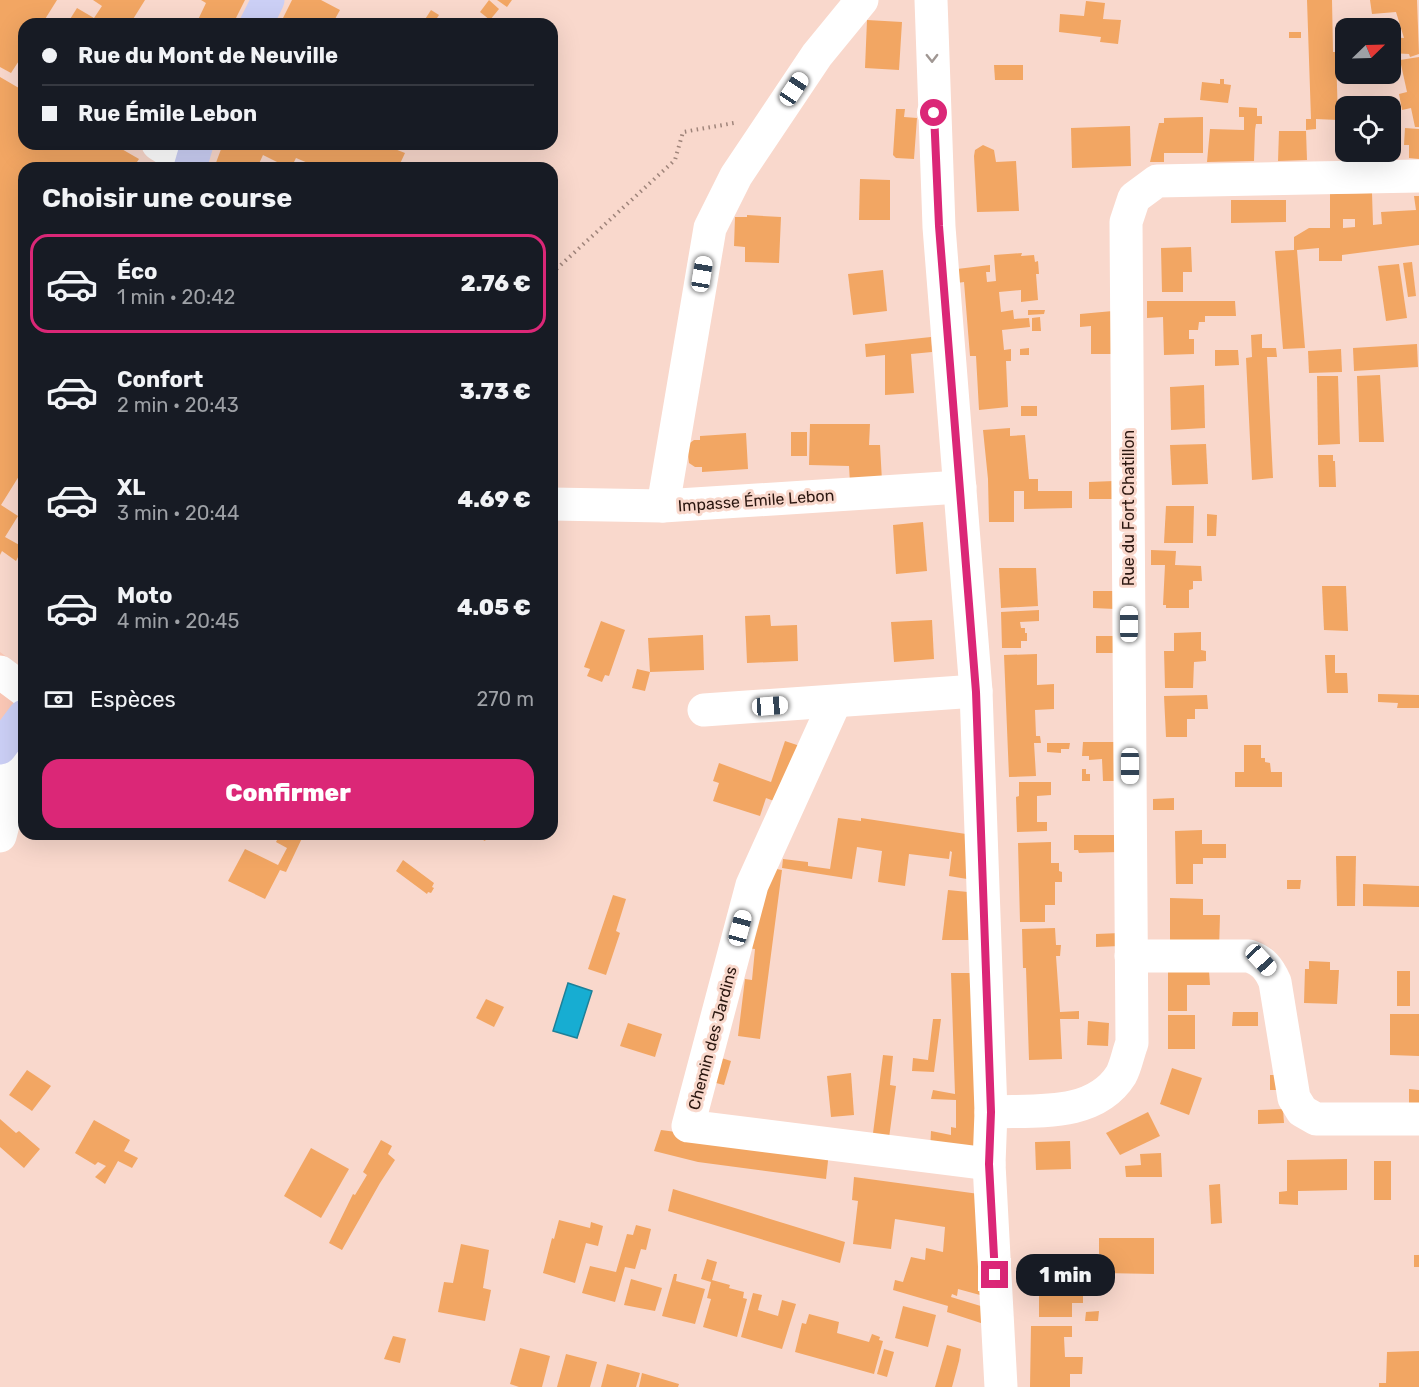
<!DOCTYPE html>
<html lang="fr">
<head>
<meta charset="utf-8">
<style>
  :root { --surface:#171b24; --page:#242831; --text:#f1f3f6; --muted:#9ea1a6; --line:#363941; --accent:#db2777 }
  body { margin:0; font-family:Rubik,sans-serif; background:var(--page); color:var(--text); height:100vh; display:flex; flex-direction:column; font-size:22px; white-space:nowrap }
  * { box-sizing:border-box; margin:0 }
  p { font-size:20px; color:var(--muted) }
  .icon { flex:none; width:33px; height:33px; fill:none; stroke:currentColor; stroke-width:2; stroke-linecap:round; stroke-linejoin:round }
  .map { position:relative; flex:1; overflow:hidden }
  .panel { position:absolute; left:18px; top:162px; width:540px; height:678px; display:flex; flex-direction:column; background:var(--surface); border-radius:18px; box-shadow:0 6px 24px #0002 }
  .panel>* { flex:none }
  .top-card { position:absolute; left:18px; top:18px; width:540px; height:132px; border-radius:18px; box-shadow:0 6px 24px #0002; display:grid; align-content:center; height:132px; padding:0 24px; background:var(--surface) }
  .needle { width:39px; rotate:67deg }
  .controls { position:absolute; left:1335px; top:18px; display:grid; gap:12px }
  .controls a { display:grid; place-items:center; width:66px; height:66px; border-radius:12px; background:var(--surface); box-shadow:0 6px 24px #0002; font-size:30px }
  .end { position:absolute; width:27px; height:27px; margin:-14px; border:8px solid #db2777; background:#fff; box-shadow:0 0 0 3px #fff }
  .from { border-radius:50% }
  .bubble { position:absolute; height:42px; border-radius:18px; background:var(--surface); box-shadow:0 6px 24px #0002; font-size:20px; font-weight:800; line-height:42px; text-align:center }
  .car { position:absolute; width:18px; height:36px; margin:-18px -9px; border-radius:8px; box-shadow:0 0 4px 2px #0007; background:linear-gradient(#fff 24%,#345 0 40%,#fff 0 76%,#345 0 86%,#fff 0) }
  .top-card b { display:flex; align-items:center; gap:21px; height:57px; font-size:22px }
  .top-card b+b { border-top:2px solid var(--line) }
  .top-card i { width:15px; height:15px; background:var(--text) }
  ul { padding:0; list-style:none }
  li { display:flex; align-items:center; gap:18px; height:99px; margin:0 12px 9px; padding:0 12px; border:3px solid transparent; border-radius:18px }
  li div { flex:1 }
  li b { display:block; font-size:22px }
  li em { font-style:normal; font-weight:800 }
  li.selected { border-color:var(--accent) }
  li>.icon { width:54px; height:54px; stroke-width:1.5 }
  h2 { padding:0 24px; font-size:27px; line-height:72px }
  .pay { display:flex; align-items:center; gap:15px; height:66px; padding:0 24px; font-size:22px }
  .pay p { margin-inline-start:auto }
  .cta { display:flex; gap:12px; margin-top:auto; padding:12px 24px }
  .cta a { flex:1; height:69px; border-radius:18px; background:var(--accent); color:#fff; font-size:24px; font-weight:800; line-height:69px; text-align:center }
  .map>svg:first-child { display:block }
  .built { fill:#fbc8b6 }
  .water { fill:#17add2; stroke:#1d8098; stroke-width:1.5 }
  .building { fill:#f2a663; fill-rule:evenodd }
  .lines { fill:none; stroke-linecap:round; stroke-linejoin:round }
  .path { stroke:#9f847a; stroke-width:4; stroke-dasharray:1.5 4.5; stroke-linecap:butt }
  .minor { stroke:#fff; stroke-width:33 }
  .major { stroke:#cbcff5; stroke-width:33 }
  .oneway { stroke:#a09793 }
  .route { stroke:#db2777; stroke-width:8 }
  .labels { text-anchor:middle; stroke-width:6; stroke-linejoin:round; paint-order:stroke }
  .street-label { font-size:16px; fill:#2b1710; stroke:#f9d8cc }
</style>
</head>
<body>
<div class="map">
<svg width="1419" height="1387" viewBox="0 0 1419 1387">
  <rect width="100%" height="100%" fill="#f9d8cc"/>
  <polygon class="built" points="0,652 24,670 24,690 0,721"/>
  <polygon class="water" points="568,983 592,991 577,1038 553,1031"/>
  <g class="building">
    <polygon points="0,0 57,0 42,24 24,24 24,53 11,73 0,67"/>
    <polygon points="93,0 145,0 130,24 67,24 77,8 94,18 102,6"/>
    <polygon points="201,0 245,0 233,24 196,24 206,3"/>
    <polygon points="292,0 321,0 340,10 335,19 346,24 280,24"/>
    <polygon points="489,0 499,9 490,20 480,12"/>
    <polygon points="497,0 512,0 507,7"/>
    <polygon points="1307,0 1332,0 1333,52 1336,52 1338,120 1316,119 1316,129 1306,130 1306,119 1311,119"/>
    <polygon points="1370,0 1417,0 1419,54 1410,57 1409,54 1390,53 1390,37 1404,38 1396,12 1372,14"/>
    <polygon points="1086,1 1105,3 1103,19 1121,20 1118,44 1100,42 1101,37 1059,32 1060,14 1084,16"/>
    <polygon points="431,10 439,15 433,24 422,24"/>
    <polygon points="867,20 902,22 899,70 865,68"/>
    <rect x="1289" y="32" width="12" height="6"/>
    <polygon points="1419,57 1419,127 1415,127 1411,108 1402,110 1399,94 1407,92 1400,60"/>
    <polygon points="994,65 1023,65 1023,80 995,80"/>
    <polygon points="0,77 24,91 24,144 113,144 139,159 133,168 24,168 24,468 1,505 18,516 5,537 23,547 16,561 2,551 0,555"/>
    <polygon points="1220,79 1224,79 1224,84 1231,85 1228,103 1200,100 1202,82 1220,84"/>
    <polygon points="1239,107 1257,108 1257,116 1262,116 1262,124 1256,124 1255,130 1254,161 1207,162 1210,129 1244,130 1244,117 1239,117"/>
    <polygon points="896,109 905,109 904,117 917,118 914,159 896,158 893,155"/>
    <polygon points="1203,117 1203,153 1164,153 1164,162 1150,162 1159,123 1164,123 1164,118"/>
    <polygon points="1130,126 1131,166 1072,168 1071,128"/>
    <polygon points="1405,128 1419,129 1419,159 1409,158 1409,145 1404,145"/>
    <polygon points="1279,131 1306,131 1307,160 1278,161"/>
    <polygon points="223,144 382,144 405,153 398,168 320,168 296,158 291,168 282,168 276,166 277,162 263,155 257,168 214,168"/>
    <polygon points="983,145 994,150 996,162 1016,161 1019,211 977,212 974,156 975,150"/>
    <polygon points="860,179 890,180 890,220 859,220"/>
    <path d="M1372,193l1,32 9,-1 -1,-12 35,-2 -2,-14h5v49l-77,10v6h-23v-13l-22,2 8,98 -22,1 -8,-98 19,-1v-13l15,-9h21v-34zM1343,219h12v8l-12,1z"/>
    <polygon points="1231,200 1286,200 1286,222 1231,223"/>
    <polygon points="747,215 781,217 779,263 745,262 745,247 734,246 735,217 747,217"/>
    <polygon points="1191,247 1192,272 1183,272 1183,292 1162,292 1161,248"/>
    <polygon points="1022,253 1021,256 1034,255 1035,262 1038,261 1039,274 1036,274 1038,300 1021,302 1021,290 999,292 1001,312 1013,310 1014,319 1029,318 1030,327 1002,330 1004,350 1011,349 1011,361 1006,361 1008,407 979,410 976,356 970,356 964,282 957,283 957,269 990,265 990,272 986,272 987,282 996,281 994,255"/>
    <polygon points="1412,262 1416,296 1408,297 1403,263"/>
    <polygon points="1399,264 1407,318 1386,321 1378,266"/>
    <polygon points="883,270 887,311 853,315 848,274"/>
    <polygon points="1147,301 1235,301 1236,316 1205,316 1205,322 1199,322 1198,330 1189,330 1189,339 1194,339 1194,354 1164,355 1163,317 1147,318"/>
    <polygon points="1028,310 1045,310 1044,314 1028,315"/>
    <polygon points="1113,311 1113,354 1091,354 1091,326 1080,327 1080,314"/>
    <polygon points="1040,317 1041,331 1032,331 1032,318"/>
    <polygon points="1262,334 1262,348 1276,348 1277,357 1267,357 1273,478 1252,480 1246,358 1252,357 1251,335"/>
    <polygon points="931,337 932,352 911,354 914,393 885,395 885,355 866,357 865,344"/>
    <polygon points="1417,344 1418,367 1354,371 1353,348"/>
    <polygon points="1029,348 1029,355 1020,355 1020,349"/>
    <polygon points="1341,349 1342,372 1309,373 1308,351"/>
    <polygon points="1215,350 1238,350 1239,365 1215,366"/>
    <polygon points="1380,375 1384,442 1359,442 1357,376"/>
    <polygon points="1317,376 1338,376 1340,444 1318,445"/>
    <polygon points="1204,385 1205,428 1171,430 1170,387"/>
    <rect x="1021" y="406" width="16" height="10"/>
    <polygon points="810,424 870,424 869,445 880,445 882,481 850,483 849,466 809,465"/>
    <polygon points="1010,428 1010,436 1025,435 1029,479 1038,479 1038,491 1072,491 1072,508 1024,509 1024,491 1014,491 1014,522 989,522 988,479 983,430"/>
    <rect x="791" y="432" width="16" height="24"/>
    <polygon points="746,433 748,469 702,472 702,467 695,467 689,463 687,445 694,440 700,440 700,436"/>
    <polygon points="1206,444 1208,484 1172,485 1170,445"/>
    <polygon points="1318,455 1333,455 1333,461 1335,461 1336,487 1319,487"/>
    <polygon points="1114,481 1114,499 1089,499 1089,482"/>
    <polygon points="1166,506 1194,506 1193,543 1164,543"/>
    <polygon points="1207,514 1217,515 1216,536 1207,536"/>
    <polygon points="923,522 927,571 896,574 893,525"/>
    <polygon points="1151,550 1176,551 1175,565 1201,566 1202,581 1193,581 1193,589 1189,590 1189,608 1166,608 1166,605 1163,605 1165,565 1151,565"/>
    <polygon points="999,568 1036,568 1038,606 1001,608"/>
    <polygon points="1322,586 1346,586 1348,631 1324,630"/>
    <polygon points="1093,591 1115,591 1115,609 1093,608"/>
    <polygon points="1039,610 1039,621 1020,622 1021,628 1025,628 1025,633 1027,633 1027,641 1021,641 1021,648 1002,648 1001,612"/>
    <polygon points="770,615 771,626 797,625 798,661 747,663 745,616"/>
    <polygon points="932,620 934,659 894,662 891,622"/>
    <polygon points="601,621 625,630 609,676 605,675 602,682 587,676 590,669 584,667"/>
    <polygon points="1201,632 1201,650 1206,651 1206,661 1194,662 1193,688 1165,688 1164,651 1174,651 1174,633"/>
    <polygon points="703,635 704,670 650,672 648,638"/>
    <rect x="1096" y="636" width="20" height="17"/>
    <polygon points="1037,654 1037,685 1054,684 1054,709 1035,710 1036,736 1040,736 1041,743 1034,743 1036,776 1009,777 1004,655"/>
    <polygon points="1325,655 1335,655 1335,673 1347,673 1348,693 1327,693"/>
    <polygon points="637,669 650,672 645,691 632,688"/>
    <polygon points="1378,694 1419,695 1419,708 1397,708 1398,703 1378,702"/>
    <polygon points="1207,695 1208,709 1195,709 1195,719 1187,719 1187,737 1166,737 1164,696"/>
    <polygon points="785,741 803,747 782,804 766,798 760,816 713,801 719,783 713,781 719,763 771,782"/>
    <polygon points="1083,742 1118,742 1118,781 1103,781 1102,759 1089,760 1089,756 1082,756"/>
    <polygon points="1047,743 1070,743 1069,749 1061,749 1061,753 1047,752"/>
    <polygon points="1244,745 1261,745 1261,758 1265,758 1265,762 1270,763 1271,772 1282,772 1282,787 1235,787 1235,772 1244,772"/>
    <polygon points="1082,769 1086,769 1086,774 1090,774 1090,781 1082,781"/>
    <polygon points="24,779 24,797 18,794"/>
    <polygon points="1019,782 1051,782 1051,795 1037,796 1037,822 1047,822 1047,831 1017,832 1016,797 1019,796"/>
    <polygon points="1174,798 1174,810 1153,810 1153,799"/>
    <polygon points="838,818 861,821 861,818 966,834 967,879 949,876 952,852 950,851 949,859 909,854 905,886 878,882 882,851 857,847 852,879 782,868 783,859 808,862 808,866 830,869"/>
    <polygon points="1202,830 1202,844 1226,844 1226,858 1203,858 1203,864 1193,864 1193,884 1176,884 1175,831"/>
    <polygon points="280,834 304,834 286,872 280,870 265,899 228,881 245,849 278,865 287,848 276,842"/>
    <polygon points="472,834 489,834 485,841"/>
    <polygon points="1074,835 1119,835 1119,852 1079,853 1078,850 1074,850"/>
    <polygon points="1051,842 1051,863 1059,863 1059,871 1062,872 1062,882 1055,882 1055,905 1045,905 1045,922 1020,922 1018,843"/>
    <polygon points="1336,856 1356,856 1355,906 1337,906"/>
    <polygon points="403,860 434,883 432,887 434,888 431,893 428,892 427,894 396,871"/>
    <polygon points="771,868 782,870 760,1039 738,1036 745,979 752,980 755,949 747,948"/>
    <polygon points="1287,880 1301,880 1300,889 1287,889"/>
    <polygon points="1363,884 1419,886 1419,907 1363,906"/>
    <polygon points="948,890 968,892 970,940 942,940"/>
    <polygon points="613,895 626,899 616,931 620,933 606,975 588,969"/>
    <polygon points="1170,898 1203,899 1203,915 1220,915 1219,950 1170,949"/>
    <polygon points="1055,928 1056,945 1061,945 1060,956 1056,956 1060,1012 1079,1011 1079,1019 1060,1019 1062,1059 1029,1060 1026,968 1023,968 1022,929"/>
    <polygon points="1120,933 1120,946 1096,947 1096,934"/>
    <polygon points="1309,961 1330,962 1330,970 1339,970 1337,1004 1304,1003 1305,969 1309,969"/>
    <polygon points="1168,971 1209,971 1210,985 1187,985 1187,1011 1168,1011"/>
    <rect x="1397" y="971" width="13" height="35"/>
    <polygon points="951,973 972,973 978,1153 930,1151 931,1131 951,1135 951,1127 956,1128 956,1100 931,1099 933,1090 955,1094"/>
    <polygon points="486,999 504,1007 494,1027 476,1018"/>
    <polygon points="1233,1012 1258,1012 1258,1026 1232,1026"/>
    <polygon points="1390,1014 1419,1014 1419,1056 1390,1055"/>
    <rect x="1168" y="1015" width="27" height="34"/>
    <polygon points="933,1019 941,1019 934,1072 912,1071 913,1058 928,1060"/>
    <polygon points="1088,1021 1109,1023 1108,1046 1087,1045"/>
    <polygon points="628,1023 662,1034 655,1057 620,1046"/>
    <polygon points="883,1055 893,1056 890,1085 896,1086 889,1138 872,1141"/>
    <polygon points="715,1056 731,1061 724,1085 708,1081"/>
    <polygon points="1172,1068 1202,1078 1189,1115 1160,1104"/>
    <polygon points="27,1070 51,1086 32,1111 9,1095"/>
    <polygon points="851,1073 854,1115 831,1117 827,1076"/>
    <polygon points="1270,1075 1280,1075 1282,1090 1270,1090"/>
    <polygon points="1409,1089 1419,1090 1419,1108 1409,1108"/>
    <polygon points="1283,1109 1284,1123 1258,1124 1258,1110"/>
    <polygon points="1148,1112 1160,1136 1120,1155 1106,1133"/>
    <polygon points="0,1119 16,1133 19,1131 40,1149 24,1168 0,1147"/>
    <polygon points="94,1120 130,1140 124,1151 138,1158 132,1168 118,1161 105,1184 95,1177 106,1166 98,1162 95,1165 75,1153"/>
    <polygon points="661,1130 829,1152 826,1179 698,1162 654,1151"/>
    <polygon points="381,1140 392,1146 388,1154 395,1160 380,1183 342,1250 329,1243 353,1194 355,1195 367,1175 363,1172"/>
    <polygon points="1070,1141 1071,1169 1036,1170 1035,1142"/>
    <polygon points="311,1148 349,1169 321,1218 284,1196"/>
    <polygon points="1161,1153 1162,1177 1126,1177 1125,1166 1141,1165 1140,1154"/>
    <polygon points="1347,1159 1347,1190 1298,1191 1298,1205 1279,1204 1279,1192 1287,1191 1287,1160"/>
    <rect x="1374" y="1161" width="17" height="39"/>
    <polygon points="854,1177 979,1194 980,1295 958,1289 957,1296 952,1294 951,1297 984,1307 984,1324 947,1312 948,1306 893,1290 895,1280 903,1282 911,1257 925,1260 926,1248 943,1252 945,1227 895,1219 891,1249 853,1244 858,1201 852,1200"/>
    <polygon points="1220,1184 1222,1223 1211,1224 1209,1185"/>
    <polygon points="673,1189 845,1242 840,1263 668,1211"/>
    <polygon points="559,1220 590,1228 591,1222 603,1226 598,1246 586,1243 575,1283 543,1273 552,1238 554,1239"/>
    <polygon points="636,1225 651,1229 646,1250 641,1249 635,1269 625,1267 615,1302 582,1293 590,1266 616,1272 627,1234 633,1235"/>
    <polygon points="1099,1238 1154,1238 1154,1274 1103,1273 1103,1255 1099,1254"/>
    <polygon points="461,1244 489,1250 483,1288 491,1290 485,1321 438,1312 444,1282 453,1283"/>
    <rect x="1414" y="1255" width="5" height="12"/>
    <polygon points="707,1259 717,1262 712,1280 730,1285 729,1288 744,1292 743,1298 747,1299 737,1337 703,1327 711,1299 707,1298 711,1282 701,1279"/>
    <polygon points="674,1274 677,1274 676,1281 705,1289 695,1324 662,1316"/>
    <polygon points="631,1279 662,1288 655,1311 624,1305"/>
    <polygon points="1039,1279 1072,1279 1072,1288 1083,1288 1083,1303 1072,1303 1072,1317 1039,1317"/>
    <polygon points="753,1293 762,1295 758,1310 778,1316 782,1300 796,1304 782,1349 741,1337"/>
    <polygon points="903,1306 936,1315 928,1347 895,1338"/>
    <polygon points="1099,1311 1098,1321 1085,1321 1086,1312"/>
    <polygon points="809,1314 839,1322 837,1333 869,1342 872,1334 880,1337 879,1340 883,1341 874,1374 795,1352 802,1323 806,1324"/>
    <polygon points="1031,1326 1072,1326 1072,1337 1064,1337 1065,1357 1083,1357 1082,1374 1070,1374 1070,1387 1030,1387"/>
    <polygon points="393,1336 406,1339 400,1363 384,1359"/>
    <polygon points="947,1345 961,1349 959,1361 952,1387 935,1387"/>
    <polygon points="520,1348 550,1356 542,1387 519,1387 510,1384"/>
    <polygon points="884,1349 894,1352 887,1377 877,1374"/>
    <polygon points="1419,1351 1419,1387 1379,1387 1379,1383 1386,1383 1387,1352"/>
    <polygon points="566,1354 597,1362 590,1387 557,1387"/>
    <polygon points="607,1364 640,1373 636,1387 601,1387"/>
    <polygon points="642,1373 679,1384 678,1387 639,1387"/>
  </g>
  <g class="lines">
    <polyline class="path" points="552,273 675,160 683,132 734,123"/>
    <g class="minor">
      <polyline points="931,0 939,227 976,691 991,1112 989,1164 1001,1387"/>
      <polyline points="158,144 190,164"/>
      <polyline points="552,504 663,506 960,487"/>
      <polyline points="663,506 710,228 736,176 817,55 862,0"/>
      <polyline points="0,672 24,690"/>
      <polyline points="835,702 752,885 688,1126 989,1164"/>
      <polyline points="704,710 976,691"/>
      <polyline points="0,836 5,817 5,741"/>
      <path d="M1131,956h118c14,5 20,12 26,26l19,116 8,13 14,8h103"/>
      <path d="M991,1112c43,-2 103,6 130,-37 5,-9 7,-22 11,-32l-6,-821 8,-24 23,-17 262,-5"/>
    </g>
    <g class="major">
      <polyline points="256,24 268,0"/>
      <polyline points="190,168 197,144"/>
      <polyline points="0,748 24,716"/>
    </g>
  </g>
  <defs><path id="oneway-chevron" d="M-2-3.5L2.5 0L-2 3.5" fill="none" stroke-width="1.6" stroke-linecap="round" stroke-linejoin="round" transform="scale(1.5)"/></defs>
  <use class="oneway" href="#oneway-chevron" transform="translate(932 58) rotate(89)"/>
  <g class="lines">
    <polyline class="route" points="934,113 939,226 976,692 991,1112 989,1164 995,1275"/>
  </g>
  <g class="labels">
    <g class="street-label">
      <text transform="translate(756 500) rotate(-4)" y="6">Impasse Émile Lebon</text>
      <text transform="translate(1128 508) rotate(-90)" y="6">Rue du Fort Chatillon</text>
      <text transform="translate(712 1038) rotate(-75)" y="6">Chemin des Jardins</text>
    </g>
  </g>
</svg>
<div class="controls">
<a><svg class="needle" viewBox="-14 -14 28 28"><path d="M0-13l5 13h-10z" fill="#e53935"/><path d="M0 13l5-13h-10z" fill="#9ea1a6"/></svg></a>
<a><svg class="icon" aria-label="locate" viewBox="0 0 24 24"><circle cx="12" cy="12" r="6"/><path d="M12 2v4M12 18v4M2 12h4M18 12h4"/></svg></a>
</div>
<i class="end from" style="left:934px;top:113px"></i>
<i class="end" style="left:995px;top:1275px"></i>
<div class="bubble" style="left:1016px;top:1254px;width:99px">1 min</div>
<i class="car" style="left:794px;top:89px;rotate:34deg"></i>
<i class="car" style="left:702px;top:274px;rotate:9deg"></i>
<i class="car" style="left:1129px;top:624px;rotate:0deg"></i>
<i class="car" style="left:770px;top:706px;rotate:86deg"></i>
<i class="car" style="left:1130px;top:766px;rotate:180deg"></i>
<i class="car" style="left:740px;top:928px;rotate:15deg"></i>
<i class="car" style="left:1261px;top:960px;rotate:137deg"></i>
<div class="top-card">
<b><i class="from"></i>Rue du Mont de Neuville</b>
<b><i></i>Rue Émile Lebon</b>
</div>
<section class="panel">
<h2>Choisir une course</h2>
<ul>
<li class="selected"><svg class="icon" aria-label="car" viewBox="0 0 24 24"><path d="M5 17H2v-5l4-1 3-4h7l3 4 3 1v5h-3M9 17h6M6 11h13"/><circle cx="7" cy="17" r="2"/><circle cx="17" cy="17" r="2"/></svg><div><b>Éco</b><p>1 min · 20:42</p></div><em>2.76 €</em></li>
<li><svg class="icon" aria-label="car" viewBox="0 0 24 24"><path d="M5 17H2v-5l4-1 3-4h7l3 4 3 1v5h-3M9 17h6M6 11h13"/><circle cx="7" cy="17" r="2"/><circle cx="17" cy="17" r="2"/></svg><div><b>Confort</b><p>2 min · 20:43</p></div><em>3.73 €</em></li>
<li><svg class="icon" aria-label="car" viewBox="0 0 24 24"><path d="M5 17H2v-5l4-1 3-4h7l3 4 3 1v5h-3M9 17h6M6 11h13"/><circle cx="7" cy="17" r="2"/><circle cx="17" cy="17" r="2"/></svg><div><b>XL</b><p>3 min · 20:44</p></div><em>4.69 €</em></li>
<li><svg class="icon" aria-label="car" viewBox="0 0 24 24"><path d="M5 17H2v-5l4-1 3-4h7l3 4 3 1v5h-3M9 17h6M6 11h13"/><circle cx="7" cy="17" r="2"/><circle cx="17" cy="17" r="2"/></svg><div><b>Moto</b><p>4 min · 20:45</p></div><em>4.05 €</em></li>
</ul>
<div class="pay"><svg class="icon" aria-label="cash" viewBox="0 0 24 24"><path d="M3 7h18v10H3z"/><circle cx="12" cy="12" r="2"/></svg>Espèces<p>270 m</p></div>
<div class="cta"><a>Confirmer</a></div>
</section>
</div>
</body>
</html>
